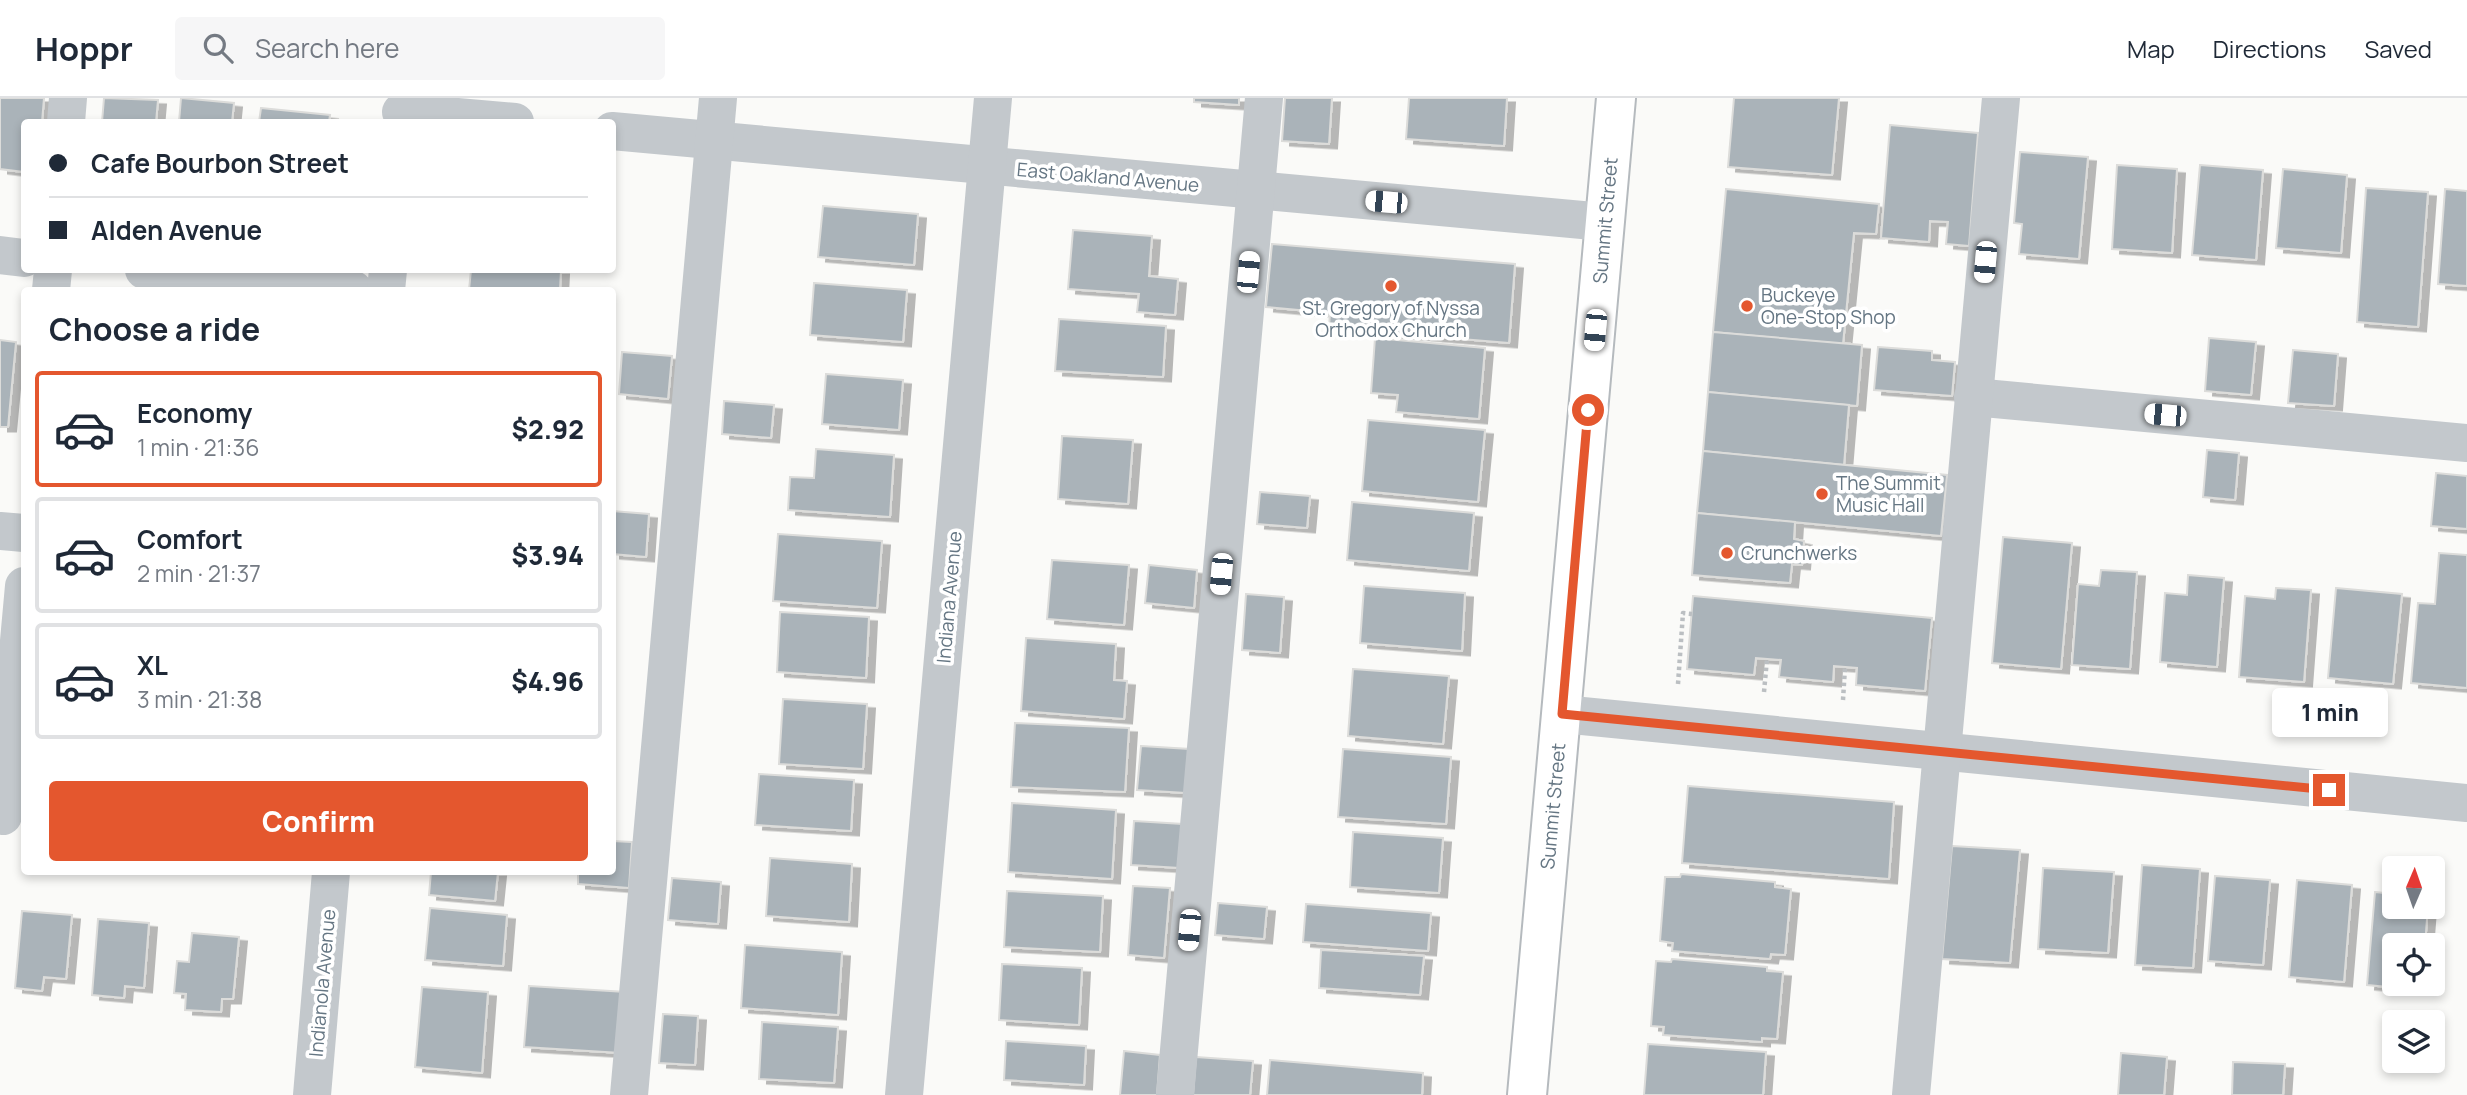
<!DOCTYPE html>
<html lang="en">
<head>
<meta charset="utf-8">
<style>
  :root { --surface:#fff; --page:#f6f6f7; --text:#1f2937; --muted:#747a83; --line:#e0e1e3; --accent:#e4572e }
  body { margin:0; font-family:Manrope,sans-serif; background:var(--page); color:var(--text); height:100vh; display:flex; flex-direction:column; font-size:26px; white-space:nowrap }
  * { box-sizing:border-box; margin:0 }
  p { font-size:23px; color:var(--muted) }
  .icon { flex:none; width:38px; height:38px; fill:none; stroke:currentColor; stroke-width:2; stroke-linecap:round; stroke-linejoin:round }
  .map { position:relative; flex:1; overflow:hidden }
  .details { position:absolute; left:21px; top:189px; width:595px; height:588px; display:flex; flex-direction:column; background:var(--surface); border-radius:7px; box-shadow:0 4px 10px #0003 }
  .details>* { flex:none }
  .banner { position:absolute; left:21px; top:21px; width:595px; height:154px; border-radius:7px; box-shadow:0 4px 10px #0003; display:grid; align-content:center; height:154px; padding:0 28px; background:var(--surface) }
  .needle { width:46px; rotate:2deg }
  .buttons { position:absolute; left:2382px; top:758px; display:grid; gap:14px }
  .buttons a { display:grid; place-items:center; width:63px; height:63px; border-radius:7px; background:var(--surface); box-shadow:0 4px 10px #0003; font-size:35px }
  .end { position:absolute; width:32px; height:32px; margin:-16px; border:9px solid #e4572e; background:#fff; box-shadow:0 0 0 4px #fff }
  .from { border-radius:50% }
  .bubble { position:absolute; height:49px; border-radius:7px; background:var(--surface); box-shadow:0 4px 10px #0003; font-size:23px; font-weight:800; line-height:49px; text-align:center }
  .car { position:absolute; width:21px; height:42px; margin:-21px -10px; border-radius:9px; box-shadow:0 0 5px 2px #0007; background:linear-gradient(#fff 24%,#345 0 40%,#fff 0 76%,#345 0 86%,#fff 0) }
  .banner b { display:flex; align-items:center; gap:24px; height:66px; font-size:26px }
  .banner b+b { border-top:2px solid var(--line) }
  .banner i { width:18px; height:18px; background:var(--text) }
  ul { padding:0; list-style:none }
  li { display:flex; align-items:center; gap:21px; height:116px; margin:0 14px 10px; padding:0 14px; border:4px solid var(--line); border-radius:7px }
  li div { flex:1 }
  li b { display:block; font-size:26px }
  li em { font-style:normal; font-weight:800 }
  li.on { border-color:var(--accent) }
  li>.icon { width:63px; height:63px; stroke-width:1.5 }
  h2 { padding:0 28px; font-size:32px; line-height:84px }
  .primary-button { display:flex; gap:14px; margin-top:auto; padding:14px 28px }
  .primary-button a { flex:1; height:80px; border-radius:7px; background:var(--accent); color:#fff; font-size:28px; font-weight:800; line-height:80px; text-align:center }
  header { display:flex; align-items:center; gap:42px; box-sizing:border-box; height:98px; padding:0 35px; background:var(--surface); border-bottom:2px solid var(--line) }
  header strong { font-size:33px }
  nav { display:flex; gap:38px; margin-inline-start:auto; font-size:24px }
  .search { width:490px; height:63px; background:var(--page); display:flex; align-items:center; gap:18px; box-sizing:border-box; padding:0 24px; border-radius:7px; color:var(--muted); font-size:26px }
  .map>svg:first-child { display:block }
  .building { fill:#aab3b9; stroke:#dcdcda; stroke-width:2; filter:url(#shadow) }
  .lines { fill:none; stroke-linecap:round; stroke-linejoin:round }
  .major-casing { stroke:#b5babe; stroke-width:42 }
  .path { stroke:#bbbfc2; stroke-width:4.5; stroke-dasharray:3.5 3.5; stroke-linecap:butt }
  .minor { stroke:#c3c8cc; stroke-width:38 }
  .major { stroke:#fff; stroke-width:38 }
  .route { stroke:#e4572e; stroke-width:9 }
  .poi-dot { fill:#e4572e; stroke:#fff; stroke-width:2.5 }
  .labels { text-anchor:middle; stroke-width:7; stroke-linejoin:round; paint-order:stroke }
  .street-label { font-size:19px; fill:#657683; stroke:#fff }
  .poi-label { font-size:19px; fill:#657683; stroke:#fff; text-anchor:start }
</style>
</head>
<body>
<header>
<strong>Hoppr</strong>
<div class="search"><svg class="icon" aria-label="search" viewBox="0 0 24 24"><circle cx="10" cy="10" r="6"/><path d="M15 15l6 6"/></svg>Search here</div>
<nav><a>Map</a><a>Directions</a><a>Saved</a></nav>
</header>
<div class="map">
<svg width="2467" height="997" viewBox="0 0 2467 997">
  <defs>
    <filter id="shadow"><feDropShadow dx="8" dy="4.5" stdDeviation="0" flood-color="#0004"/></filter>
  </defs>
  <rect width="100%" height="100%" fill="#fafaf8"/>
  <g class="building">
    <polygon points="0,0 44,0 42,24 24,24 24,74 0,71"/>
    <polygon points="104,0 158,2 156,24 102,24"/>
    <polygon points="181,0 234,5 232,24 179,24"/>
    <polygon points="1194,0 1239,0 1239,7 1194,4"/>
    <polygon points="1285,0 1332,0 1329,46 1282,43"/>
    <polygon points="1409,0 1507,0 1504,48 1406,41"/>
    <polygon points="1734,0 1839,0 1832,77 1728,69"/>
    <polygon points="261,10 330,17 329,24 259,24"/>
    <polygon points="1890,27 1978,35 1969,148 1946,146 1948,124 1930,123 1929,144 1881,140"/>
    <polygon points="2020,54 2088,59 2079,161 2019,156 2022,126 2014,125"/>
    <polygon points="2117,67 2177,71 2172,155 2112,151"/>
    <polygon points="2200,67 2263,72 2256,162 2192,157"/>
    <polygon points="2283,71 2347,77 2341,155 2276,150"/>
    <polygon points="2366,90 2428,94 2418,229 2357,224"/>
    <polygon points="1726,91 1879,106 1876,136 1854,135 1843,246 1713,234"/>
    <polygon points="2445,91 2467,93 2467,188 2438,186"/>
    <polygon points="823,108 918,116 914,167 818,159"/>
    <polygon points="1073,132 1152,138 1149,178 1178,181 1175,217 1137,214 1139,196 1068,191"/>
    <polygon points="1272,146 1515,166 1509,245 1329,230 1330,215 1266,209"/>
    <polygon points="471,172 561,172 560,192 469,192"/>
    <polygon points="814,185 907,192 903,244 810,237"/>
    <polygon points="1059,221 1166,228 1163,279 1055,273"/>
    <polygon points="1713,234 1862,247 1857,308 1708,294"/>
    <polygon points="1375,240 1485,250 1479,321 1396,314 1398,297 1371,295"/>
    <polygon points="2209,240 2256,244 2251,297 2205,293"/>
    <polygon points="0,242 16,244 8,329 0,329"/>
    <polygon points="1878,249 1932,253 1932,262 1955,264 1952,298 1874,292"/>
    <polygon points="2293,252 2338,256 2334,308 2288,305"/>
    <polygon points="622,254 672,258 668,301 619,296"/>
    <polygon points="826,276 903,282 899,332 822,326"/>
    <polygon points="1708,294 1849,307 1844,367 1703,353"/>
    <polygon points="724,303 774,307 771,340 722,336"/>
    <polygon points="1368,322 1485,332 1478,404 1362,393"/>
    <polygon points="1062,338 1133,342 1128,406 1058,401"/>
    <polygon points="816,351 894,357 890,419 788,412 790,379 814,380"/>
    <polygon points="2207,352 2239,355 2235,402 2203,399"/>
    <polygon points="1703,353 1947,377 1941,438 1697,415"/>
    <polygon points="2436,375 2467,378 2467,431 2431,428"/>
    <polygon points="1260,394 1310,398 1307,430 1257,426"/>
    <polygon points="1352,404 1474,415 1469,473 1347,462"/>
    <polygon points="612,413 649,416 646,459 612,456"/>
    <polygon points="1697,415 1795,424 1794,441 1804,443 1802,467 1792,466 1790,485 1692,477"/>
    <polygon points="778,436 882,443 877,510 773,503"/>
    <polygon points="2003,439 2072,445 2061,571 1992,565"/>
    <polygon points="2439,455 2467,457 2467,590 2411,585 2418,505 2435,506"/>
    <polygon points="1052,462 1129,467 1124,527 1047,521"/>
    <polygon points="1149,467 1197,472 1194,510 1145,505"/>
    <polygon points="2101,472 2137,474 2130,571 2072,567 2078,486 2099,488"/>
    <polygon points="2188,477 2224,480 2217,569 2160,564 2165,495 2187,497"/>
    <polygon points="1364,488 1465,495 1462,553 1360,545"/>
    <polygon points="2276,490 2311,492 2304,584 2239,579 2245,498 2275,501"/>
    <polygon points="2336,490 2402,496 2393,586 2328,580"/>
    <polygon points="1246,496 1284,499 1280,555 1242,552"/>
    <polygon points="1693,498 1932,520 1925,593 1856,587 1857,570 1834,568 1833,584 1779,579 1781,562 1756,560 1754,577 1687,571"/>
    <polygon points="780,514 869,519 866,580 777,574"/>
    <polygon points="1026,540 1116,546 1114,582 1127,583 1124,621 1021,613"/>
    <polygon points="1353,571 1449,578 1443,646 1348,638"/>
    <polygon points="783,601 867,606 863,671 779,666"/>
    <polygon points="1015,625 1129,630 1125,694 1011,689"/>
    <polygon points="1141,648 1190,651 1186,695 1137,692"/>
    <polygon points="1343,651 1451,659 1446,726 1338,719"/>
    <polygon points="759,676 854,682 851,733 755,727"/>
    <polygon points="1688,688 1894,704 1889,781 1682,765"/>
    <polygon points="1012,705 1116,712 1112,781 1008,774"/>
    <polygon points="1134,723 1183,726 1180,770 1131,767"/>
    <polygon points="1353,734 1443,740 1439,795 1350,789"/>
    <polygon points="612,743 632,744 629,790 578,786 578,774 612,774"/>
    <polygon points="1952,748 2020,752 2010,865 1942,861"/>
    <polygon points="770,760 852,766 849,824 766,818"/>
    <polygon points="2142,767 2200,771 2193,870 2135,867"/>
    <polygon points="2043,770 2114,774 2108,855 2038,851"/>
    <polygon points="431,774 498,774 495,803 429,797"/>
    <polygon points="1681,776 1775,784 1775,789 1791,791 1785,857 1771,856 1770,861 1672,853 1673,845 1660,843 1665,779 1680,779"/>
    <polygon points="2215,778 2270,782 2263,867 2208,863"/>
    <polygon points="672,780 721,784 718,826 668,822"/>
    <polygon points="2297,782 2352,787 2344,884 2289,879"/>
    <polygon points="1133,788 1170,790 1164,860 1128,857"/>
    <polygon points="1007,793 1103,798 1100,854 1004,849"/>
    <polygon points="2375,794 2394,796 2394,808 2428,808 2425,847 2394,847 2394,886 2421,886 2421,892 2367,887"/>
    <polygon points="1218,805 1267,809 1264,841 1215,837"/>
    <polygon points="1306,806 1431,815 1428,853 1303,844"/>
    <polygon points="430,810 507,817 503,868 425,862"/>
    <polygon points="22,813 72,817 66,881 44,879 42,893 15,890"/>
    <polygon points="98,821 149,825 144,890 125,888 124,900 92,897"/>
    <polygon points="192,835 239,839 233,901 222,901 221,914 185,912 186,896 174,895 177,863 189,864"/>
    <polygon points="745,847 842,854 838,917 741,910"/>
    <polygon points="1321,852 1424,858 1420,897 1319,890"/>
    <polygon points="1672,861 1767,869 1767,873 1783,874 1777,941 1762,940 1762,944 1663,937 1664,929 1651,928 1656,863 1671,864"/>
    <polygon points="1002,866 1082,870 1079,927 999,922"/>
    <polygon points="529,888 626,894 621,955 524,949"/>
    <polygon points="422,889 488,894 482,975 415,969"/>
    <polygon points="663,916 698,918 695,967 659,965"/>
    <polygon points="762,924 838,929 834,985 759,981"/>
    <polygon points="1006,943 1086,948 1084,987 1004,982"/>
    <polygon points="1648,946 1766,954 1763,997 1644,997"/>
    <polygon points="1124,953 1160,957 1157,997 1120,997"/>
    <polygon points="2121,955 2167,959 2164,997 2118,997"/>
    <polygon points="1196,959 1253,963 1250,997 1193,997"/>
    <polygon points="1270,962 1423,975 1422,997 1267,997"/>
    <polygon points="2233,964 2285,966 2283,997 2232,997"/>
  </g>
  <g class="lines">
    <g class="major-casing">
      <g id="major">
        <path id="s1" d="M1527,997l89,-997"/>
      </g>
    </g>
    <g class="path">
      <polyline points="1678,586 1683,515 1692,516"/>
      <polyline points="1764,594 1767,561"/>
      <polyline points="1843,602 1845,569"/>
    </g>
    <g class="minor">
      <polyline points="401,14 515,24"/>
      <polyline points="66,24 68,0"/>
      <polyline points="612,33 1604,124"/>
      <polyline points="0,157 24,160"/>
      <polyline points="144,172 354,192"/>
      <polyline points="51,192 53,172"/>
      <polyline points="386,192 388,172"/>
      <polyline points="1973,299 2467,345"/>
      <polyline points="0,433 24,435"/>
      <polyline points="1562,616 2467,705"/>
      <polyline points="3,718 24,488"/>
      <polyline points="312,997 331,774"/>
      <polyline points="629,997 718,0"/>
      <polyline points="904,997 993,0"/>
      <polyline points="1175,997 1264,0"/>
      <polyline points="1911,997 2001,0"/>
    </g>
    <use href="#major" class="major"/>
  </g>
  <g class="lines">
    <polyline class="route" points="1588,312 1562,616 2329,692"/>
  </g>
  <g class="poi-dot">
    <circle cx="1391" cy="188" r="7"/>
    <circle cx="1747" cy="208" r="7"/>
    <circle cx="1822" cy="396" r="7"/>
    <circle cx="1727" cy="455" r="7"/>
  </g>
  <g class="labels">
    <g class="street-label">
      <text transform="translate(1108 79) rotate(5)" y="7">East Oakland Avenue</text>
      <text dy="7" stroke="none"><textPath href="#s1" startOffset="878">Summit Street</textPath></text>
      <text transform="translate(949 499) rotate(-85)" y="7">Indiana Avenue</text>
      <text dy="7" stroke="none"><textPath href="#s1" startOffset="290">Summit Street</textPath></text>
      <text transform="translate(322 885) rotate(-85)" y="7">Indianola Avenue</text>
    </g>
    <g class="poi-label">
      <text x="1761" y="204">Buckeye<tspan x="1761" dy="22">One-Stop Shop</tspan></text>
      <text x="1391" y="217" text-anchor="middle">St. Gregory of Nyssa<tspan x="1391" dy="22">Orthodox Church</tspan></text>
      <text x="1836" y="392">The Summit<tspan x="1836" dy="22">Music Hall</tspan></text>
      <text x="1741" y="462">Crunchwerks</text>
    </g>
  </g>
</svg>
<div class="buttons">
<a><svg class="needle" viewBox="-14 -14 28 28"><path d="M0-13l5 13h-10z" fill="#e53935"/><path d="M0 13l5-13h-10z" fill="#747a83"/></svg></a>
<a><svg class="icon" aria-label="locate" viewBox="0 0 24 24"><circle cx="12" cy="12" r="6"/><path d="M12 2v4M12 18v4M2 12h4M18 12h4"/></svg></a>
<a><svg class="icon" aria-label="layers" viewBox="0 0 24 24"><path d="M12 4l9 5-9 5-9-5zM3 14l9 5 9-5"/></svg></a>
</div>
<i class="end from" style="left:1588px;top:312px"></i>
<i class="end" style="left:2329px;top:692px"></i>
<div class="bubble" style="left:2272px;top:590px;width:116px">1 min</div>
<i class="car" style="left:1386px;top:104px;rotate:275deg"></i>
<i class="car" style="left:1985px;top:164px;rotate:185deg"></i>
<i class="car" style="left:1248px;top:174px;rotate:5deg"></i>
<i class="car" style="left:1595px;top:232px;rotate:185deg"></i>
<i class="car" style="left:2165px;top:317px;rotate:275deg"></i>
<i class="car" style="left:1221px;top:476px;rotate:185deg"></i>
<i class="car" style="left:1189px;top:832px;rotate:185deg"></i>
<div class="banner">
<b><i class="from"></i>Cafe Bourbon Street</b>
<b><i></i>Alden Avenue</b>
</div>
<section class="details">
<h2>Choose a ride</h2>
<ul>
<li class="on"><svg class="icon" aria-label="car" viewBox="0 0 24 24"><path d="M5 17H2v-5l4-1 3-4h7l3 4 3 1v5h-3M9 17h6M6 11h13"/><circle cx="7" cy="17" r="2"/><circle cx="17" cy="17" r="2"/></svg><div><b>Economy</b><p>1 min · 21:36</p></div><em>$2.92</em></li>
<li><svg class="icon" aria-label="car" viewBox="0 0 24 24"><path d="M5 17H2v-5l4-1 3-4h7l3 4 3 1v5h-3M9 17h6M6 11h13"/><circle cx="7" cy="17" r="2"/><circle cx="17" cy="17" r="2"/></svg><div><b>Comfort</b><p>2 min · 21:37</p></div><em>$3.94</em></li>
<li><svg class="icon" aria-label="car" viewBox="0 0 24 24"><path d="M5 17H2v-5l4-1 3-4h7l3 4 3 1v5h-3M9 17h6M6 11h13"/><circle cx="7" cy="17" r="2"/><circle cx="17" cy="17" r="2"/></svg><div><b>XL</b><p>3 min · 21:38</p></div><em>$4.96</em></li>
</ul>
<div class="primary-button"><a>Confirm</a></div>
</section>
</div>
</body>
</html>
